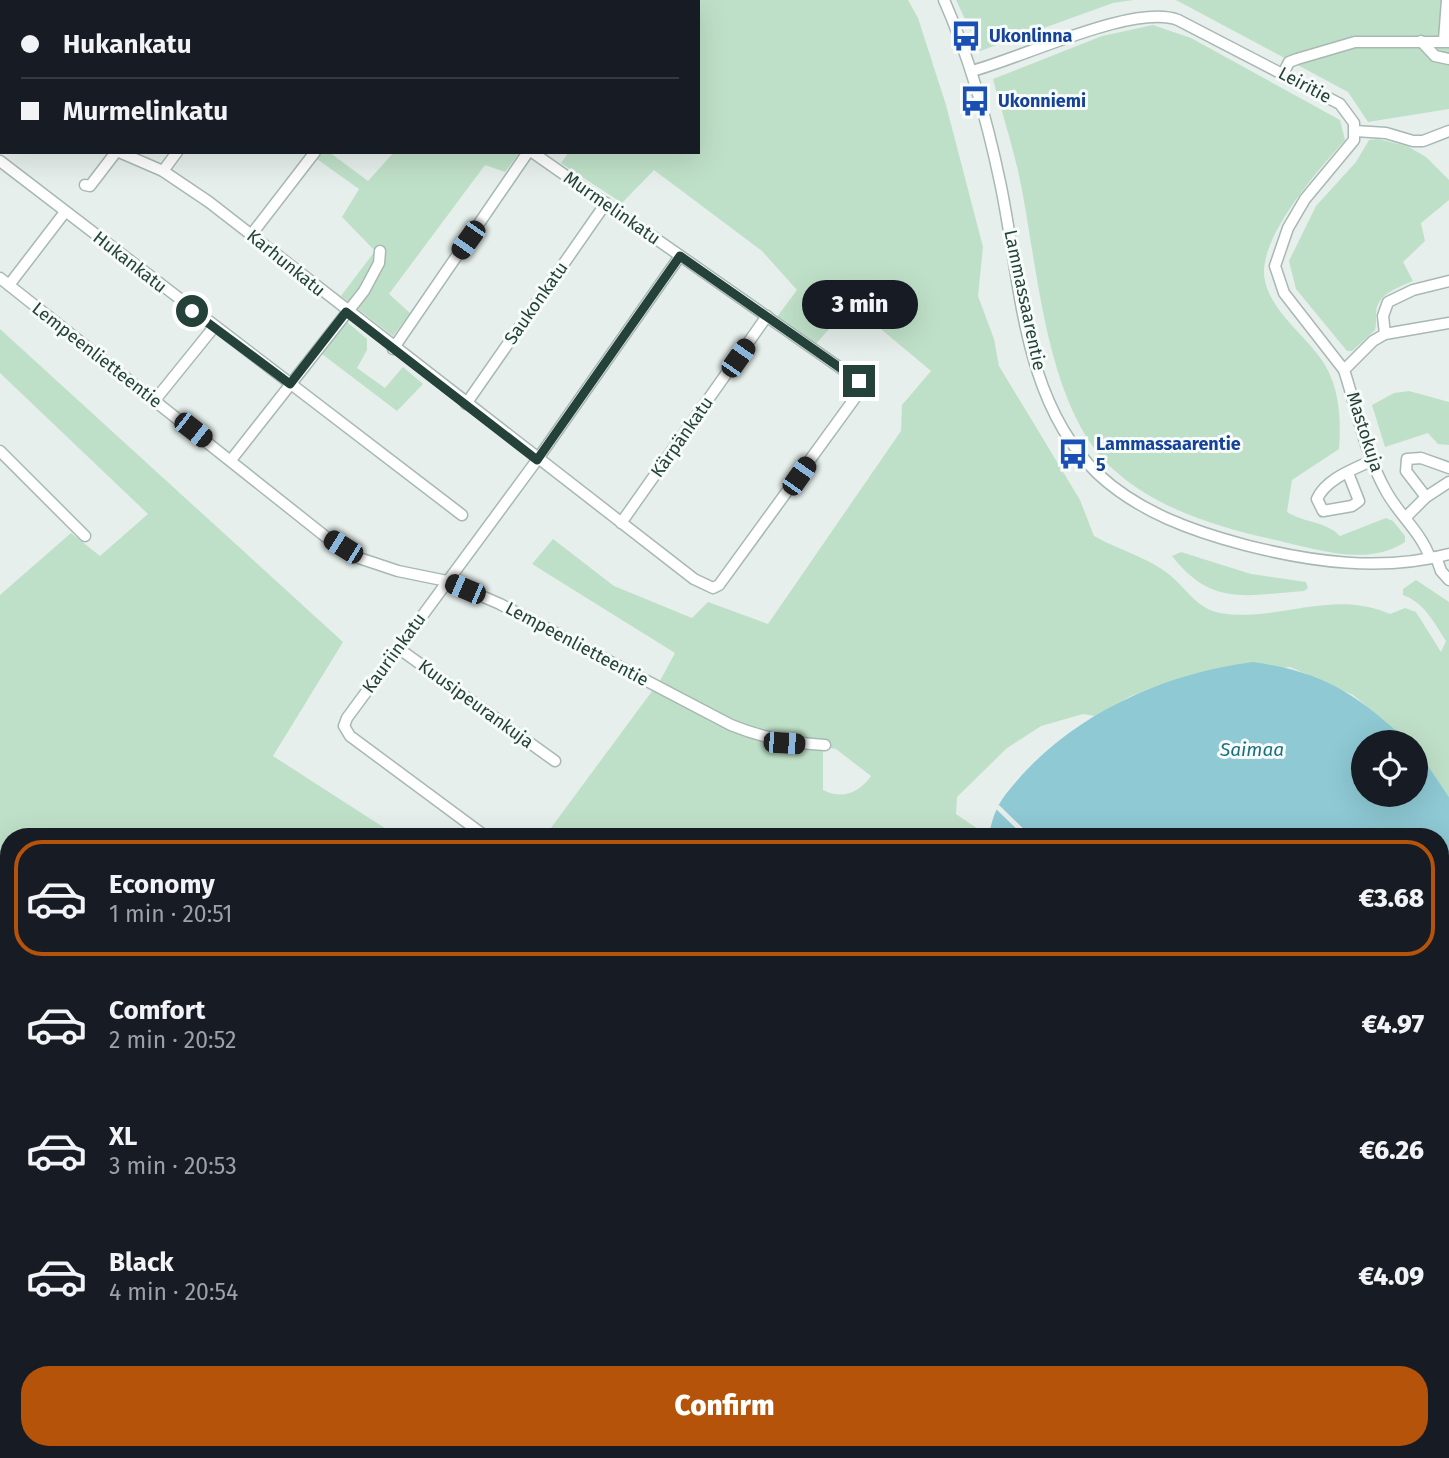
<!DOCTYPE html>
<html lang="en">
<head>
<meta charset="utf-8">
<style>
  :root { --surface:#171b24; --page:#242831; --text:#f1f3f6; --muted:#9ea1a6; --line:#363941; --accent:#b45309 }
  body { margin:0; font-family:"Fira Sans",sans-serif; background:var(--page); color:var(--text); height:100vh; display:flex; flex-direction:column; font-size:26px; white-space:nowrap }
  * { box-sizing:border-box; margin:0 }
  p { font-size:23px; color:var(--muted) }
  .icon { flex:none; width:38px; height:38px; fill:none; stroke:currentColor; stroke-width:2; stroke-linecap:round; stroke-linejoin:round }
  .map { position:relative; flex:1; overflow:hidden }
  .sheet { position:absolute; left:0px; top:828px; width:1449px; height:632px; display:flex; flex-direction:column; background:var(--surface); border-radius:28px 28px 0 0; box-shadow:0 7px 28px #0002 }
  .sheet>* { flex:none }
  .hud { position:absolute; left:0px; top:0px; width:700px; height:154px; box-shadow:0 7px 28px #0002; display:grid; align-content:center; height:154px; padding:0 21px; background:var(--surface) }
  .tools { position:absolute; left:1351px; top:730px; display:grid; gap:14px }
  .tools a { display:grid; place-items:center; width:77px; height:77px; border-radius:50%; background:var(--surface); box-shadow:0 7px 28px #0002; font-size:35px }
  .end { position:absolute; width:32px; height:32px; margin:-16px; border:9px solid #24423a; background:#fff; box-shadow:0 0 0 4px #fff }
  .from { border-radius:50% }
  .bubble { position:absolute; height:49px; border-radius:24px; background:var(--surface); box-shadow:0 7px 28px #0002; font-size:23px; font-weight:800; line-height:49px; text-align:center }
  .car { position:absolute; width:21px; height:42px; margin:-21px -10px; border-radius:9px; box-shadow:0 0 5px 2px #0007; background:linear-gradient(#222 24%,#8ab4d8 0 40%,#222 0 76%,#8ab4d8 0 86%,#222 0) }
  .hud b { display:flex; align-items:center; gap:24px; height:66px; font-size:26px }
  .hud b+b { border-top:2px solid var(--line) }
  .hud i { width:18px; height:18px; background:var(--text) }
  ul { padding:12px 0 0; list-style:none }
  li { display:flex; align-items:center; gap:21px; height:116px; margin:0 14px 10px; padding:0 7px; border:4px solid transparent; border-radius:28px }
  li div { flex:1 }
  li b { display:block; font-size:26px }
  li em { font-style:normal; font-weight:800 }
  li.current { border-color:var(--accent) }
  li>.icon { width:63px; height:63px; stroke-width:1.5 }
  .action { display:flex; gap:14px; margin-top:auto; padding:14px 21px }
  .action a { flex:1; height:80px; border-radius:28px; background:var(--accent); color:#fff; font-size:28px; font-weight:800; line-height:80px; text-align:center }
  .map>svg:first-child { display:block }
  .green { fill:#bfe0c8; fill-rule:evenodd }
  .water { fill:#8ec9d4 }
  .pier { fill:#e6efeb }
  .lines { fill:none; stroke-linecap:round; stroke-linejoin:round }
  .stream { stroke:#8ec9d4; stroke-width:2.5 }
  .minor-casing { stroke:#a8b8b2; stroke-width:13 }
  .minor { stroke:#fff; stroke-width:10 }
  .route { stroke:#24423a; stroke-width:9 }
  .labels { text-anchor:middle; stroke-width:6; stroke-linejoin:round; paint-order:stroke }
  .transit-label { font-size:18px; font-weight:bold; fill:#164399; stroke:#f7fbf9; text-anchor:start }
  .street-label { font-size:18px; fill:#24423a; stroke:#f7fbf9 }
  .water-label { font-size:19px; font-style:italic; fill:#1c6f80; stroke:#f7fbf9 }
</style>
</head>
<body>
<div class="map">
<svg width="1449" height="1458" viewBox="0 0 1449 1458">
  <rect width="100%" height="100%" fill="#e6efeb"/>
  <g class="green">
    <polygon points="0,0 56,0 2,2 2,55"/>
    <path d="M266,0h642l10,18 28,87 37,142 -5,49 16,43 5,27 81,134 14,36c25,14 53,21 76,39 16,14 28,34 50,38 55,10 113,-25 170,1l15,-6 11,4 25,40 5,-11c-12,-18 -21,-38 -43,-46v-6l13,-9 33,22v195l-33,-49v-6h-7l-56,-47 -63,-28 -117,14 -42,15 -36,20 -12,-2 -42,12 -34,22 -50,49 -1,17 32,22h-443l116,-157 14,-26 -143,-89 21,-25 61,47 78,32 16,-16 60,22 133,-193 1,-26 29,-34 -80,-67 -36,41 -38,-28 20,-27 -35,-39 -108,-81 -32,33 -61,-40 8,-11h129v-150zM823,747l13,2 35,27c-12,17 -29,24 -48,14z"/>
    <polygon points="956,0 1133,0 1113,3 980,51"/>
    <polygon points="1176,0 1449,0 1449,109 1368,122 1348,92"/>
    <path d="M1153,25l38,13 149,82 5,20c-26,29 -80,90 -81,131 0,37 44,65 61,94 15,26 16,55 14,84l-47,31 -5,32c17,11 39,9 53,24l46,-18 7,3 12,15v6c-39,26 -92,6 -134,-3 -54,-12 -116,-31 -158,-70 -70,-64 -75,-210 -95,-298 -7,-31 -17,-61 -25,-92l109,-43z"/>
    <path d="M1378,139l29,7 19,11 23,23v20l-28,23 4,18 -22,21 10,19c-13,6 -31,11 -36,26 -2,7 0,15 -2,23l-23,21h-5l-51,-62 -7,-28 27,-55 40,-44 13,-22z"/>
    <polygon points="323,152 329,152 368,181 394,152 520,152 505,172 485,165 389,294 410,313 393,336 341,296 375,251 342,217 359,189 317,159"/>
    <polygon points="346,321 367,339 367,350 357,368 385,388 403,367 423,384 397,411 322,354"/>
    <polygon points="0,329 343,642 273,756 397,836 9,836 9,1208 0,1196 0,595 71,533 100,556 148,514 0,373"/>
    <polygon points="1409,391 1449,402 1449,445 1438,444 1428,433 1385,447 1372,405 1394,393"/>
    <path d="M1181,552l70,22 55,8 2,6 -4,3c-58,4 -92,16 -132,-35z"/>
    <polygon points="9,1221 9,1451 597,1451 593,1458 0,1458 0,1247"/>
  </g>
  <path class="water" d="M1253,662c74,11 102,32 156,80h-46v52h53v-46l33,49v661h-856l4,-7h843v-615h-452c3,-8 4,-17 8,-25 5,-13 16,-24 25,-35 59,-65 146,-103 232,-114z"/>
  <polygon class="pier" points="999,805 1031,836 1024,836 996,809"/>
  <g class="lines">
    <g class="stream">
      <polyline points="557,1451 568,1458"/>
      <polyline points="590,1458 595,1455"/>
    </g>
    <g class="minor-casing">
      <g id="minor">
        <path d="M944,0c26,59 43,120 56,182 21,98 21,218 98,292 41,38 94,57 147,71 66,17 137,27 204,9"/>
        <polyline points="1444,40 1447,0"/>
        <polyline points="1421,41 1435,56 1449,59"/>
        <polyline points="0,61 2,63"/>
        <path d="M972,71c50,-13 162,-68 206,-51l162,84 14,19v17l-49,59 -17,29 -13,38 9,27 60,77"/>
        <polyline points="1283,74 1289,62 1297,59 1355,42 1449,42"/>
        <polyline points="1355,131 1386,133 1413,141 1423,141 1449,131"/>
        <polyline points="119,152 163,171 209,202 694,579 713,588 719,585 860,391 859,381 532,152"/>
        <polyline points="0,161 462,515"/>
        <polyline points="163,171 177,152"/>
        <polyline points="85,185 90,186 116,152"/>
        <polyline points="251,235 315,152"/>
        <path d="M0,278l326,259 33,21 39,13 49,10 53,23 231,121c32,13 60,18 94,20"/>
        <polyline points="9,285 65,212"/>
        <polyline points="1385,334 1383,316 1388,302 1413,290 1449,281"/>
        <polyline points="393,349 528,152"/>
        <polyline points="155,400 214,327"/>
        <polyline points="466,404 606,203"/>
        <polyline points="0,451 85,536"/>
        <polyline points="231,460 364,291 379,263 380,251"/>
        <path d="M1348,473l11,28 -7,5 -29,5 -6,-12c9,-20 35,-29 54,-38"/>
        <polyline points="1426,497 1406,471 1407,459 1421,458 1449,468"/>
        <polyline points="1406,517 1426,497 1449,482"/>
        <polyline points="621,523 767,316"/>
        <polyline points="1436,557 1441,571 1449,580"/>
        <path d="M1430,558c-9,-26 -31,-43 -44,-67 -21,-37 -29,-81 -42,-121l29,-29 12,-7 64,-11"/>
        <polyline points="398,648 555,761"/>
        <polyline points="485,836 350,736 344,726 347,718 537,460 680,256"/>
        <polyline points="0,1142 9,1155"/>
        <polyline points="202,1451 207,1458"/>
      </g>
    </g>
    <use href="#minor" class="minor"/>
  </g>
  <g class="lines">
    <polyline class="route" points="192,311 290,384 346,312 537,460 680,256 859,381"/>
  </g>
  <defs>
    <g id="bus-bare" transform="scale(2.415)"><path d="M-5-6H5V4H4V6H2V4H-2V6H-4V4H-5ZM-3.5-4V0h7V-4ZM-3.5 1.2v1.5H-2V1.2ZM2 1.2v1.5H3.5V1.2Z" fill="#1a4fb4" stroke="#f7fbf9" stroke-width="2.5" paint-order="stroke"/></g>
  </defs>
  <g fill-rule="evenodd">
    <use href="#bus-bare" x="966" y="36"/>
    <use href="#bus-bare" x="975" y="101"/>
    <use href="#bus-bare" x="1073" y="454"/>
  </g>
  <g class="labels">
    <g class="transit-label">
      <text x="989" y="42">Ukonlinna</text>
      <text x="998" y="107">Ukonniemi</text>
      <text x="1096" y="450">Lammassaarentie<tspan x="1096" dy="21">5</tspan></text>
    </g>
    <g class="street-label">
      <text transform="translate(1305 85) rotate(28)" y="6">Leiritie</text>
      <text transform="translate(612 208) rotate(35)" y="6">Murmelinkatu</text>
      <text transform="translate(130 262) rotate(38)" y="6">Hukankatu</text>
      <text transform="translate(286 263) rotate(39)" y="6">Karhunkatu</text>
      <text transform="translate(1025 300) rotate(78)" y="6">Lammassaarentie</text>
      <text transform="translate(536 303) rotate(-55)" y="6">Saukonkatu</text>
      <text transform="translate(97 355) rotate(38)" y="6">Lempeenlietteentie</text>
      <text transform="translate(1365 432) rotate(72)" y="6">Mastokuja</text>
      <text transform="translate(682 437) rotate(-55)" y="6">Kärpänkatu</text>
      <text transform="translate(577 644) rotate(28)" y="6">Lempeenlietteentie</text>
      <text transform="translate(394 653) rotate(-54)" y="6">Kauriinkatu</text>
      <text transform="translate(476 704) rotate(36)" y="6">Kuusipeurankuja</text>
    </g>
    <g class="water-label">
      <text x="1252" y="756">Saimaa</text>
    </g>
  </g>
</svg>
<div class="tools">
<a><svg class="icon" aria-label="locate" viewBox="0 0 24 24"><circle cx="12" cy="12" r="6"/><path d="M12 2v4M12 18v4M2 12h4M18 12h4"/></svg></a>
</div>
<i class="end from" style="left:192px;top:311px"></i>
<i class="end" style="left:859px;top:381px"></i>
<div class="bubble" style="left:802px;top:280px;width:116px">3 min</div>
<i class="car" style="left:468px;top:240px;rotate:215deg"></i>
<i class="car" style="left:738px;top:358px;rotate:35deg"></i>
<i class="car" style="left:193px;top:430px;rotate:128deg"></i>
<i class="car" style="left:799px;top:476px;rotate:35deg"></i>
<i class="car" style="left:343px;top:547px;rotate:302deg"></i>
<i class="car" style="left:465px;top:589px;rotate:293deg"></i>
<i class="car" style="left:784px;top:743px;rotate:94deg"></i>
<div class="hud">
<b><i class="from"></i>Hukankatu</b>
<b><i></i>Murmelinkatu</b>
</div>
<section class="sheet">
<ul>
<li class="current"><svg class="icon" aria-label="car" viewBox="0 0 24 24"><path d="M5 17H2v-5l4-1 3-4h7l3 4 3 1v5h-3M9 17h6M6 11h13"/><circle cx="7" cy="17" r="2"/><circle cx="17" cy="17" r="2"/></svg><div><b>Economy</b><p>1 min · 20:51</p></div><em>€3.68</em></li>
<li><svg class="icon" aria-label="car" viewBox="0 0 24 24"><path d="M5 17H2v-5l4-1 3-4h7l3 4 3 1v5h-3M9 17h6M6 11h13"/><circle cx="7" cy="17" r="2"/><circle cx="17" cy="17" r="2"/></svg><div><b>Comfort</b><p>2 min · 20:52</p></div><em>€4.97</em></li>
<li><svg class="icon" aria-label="car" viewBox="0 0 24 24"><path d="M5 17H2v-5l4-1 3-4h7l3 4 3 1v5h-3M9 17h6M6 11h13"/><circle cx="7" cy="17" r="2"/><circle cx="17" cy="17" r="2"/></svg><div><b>XL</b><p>3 min · 20:53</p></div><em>€6.26</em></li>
<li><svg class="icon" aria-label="car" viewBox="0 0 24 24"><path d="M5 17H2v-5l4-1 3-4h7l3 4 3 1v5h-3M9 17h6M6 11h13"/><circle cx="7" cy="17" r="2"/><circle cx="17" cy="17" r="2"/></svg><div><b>Black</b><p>4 min · 20:54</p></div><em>€4.09</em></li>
</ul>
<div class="action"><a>Confirm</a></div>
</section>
</div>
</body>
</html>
